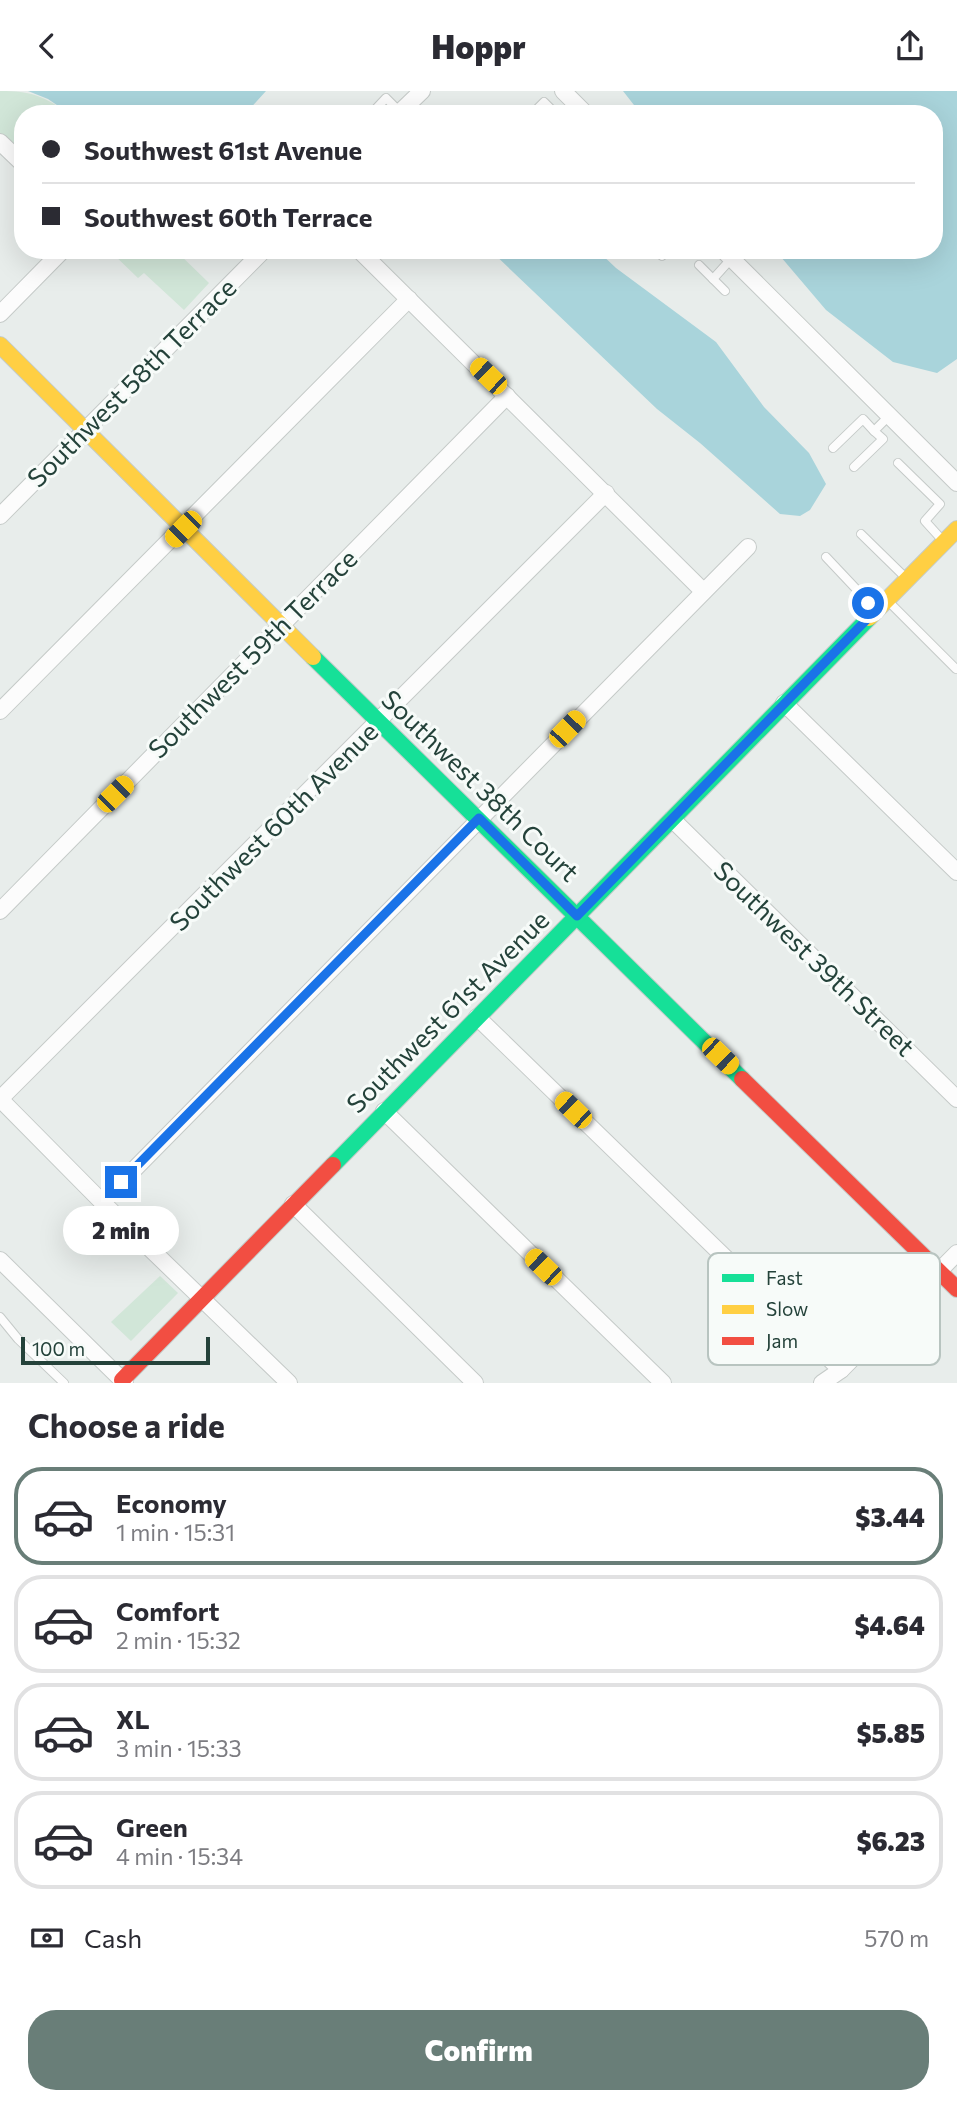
<!DOCTYPE html>
<html lang="en">
<head>
<meta charset="utf-8">
<style>
  :root { --surface:#fff; --page:#f7f7f7; --text:#2b2b33; --muted:#7c7c81; --line:#e1e1e2; --accent:#697e78 }
  body { margin:0; font-family:Commissioner,sans-serif; background:var(--page); color:var(--text); height:100vh; display:flex; flex-direction:column; font-size:26px; white-space:nowrap }
  * { box-sizing:border-box; margin:0 }
  p { font-size:23px; color:var(--muted) }
  .icon { flex:none; width:38px; height:38px; fill:none; stroke:currentColor; stroke-width:2; stroke-linecap:round; stroke-linejoin:round }
  .map { position:relative; height:1292px; overflow:hidden }
  .drawer { display:flex; flex-direction:column; background:var(--surface); flex:1 }
  .drawer>* { flex:none }
  .hud { position:absolute; left:14px; top:14px; width:929px; height:154px; border-radius:28px; box-shadow:0 7px 28px #0002; display:grid; align-content:center; height:154px; padding:0 28px; background:var(--surface) }
  .scale { position:absolute; left:21px; bottom:18px; width:189px; box-sizing:border-box; padding-left:7px; border:4px solid #24423a; border-top:0; font-size:19px; line-height:24px; white-space:nowrap; color:#24423a; -webkit-text-stroke:5px #f7fbf9; paint-order:stroke }
  .end { position:absolute; width:32px; height:32px; margin:-16px; border:9px solid #1a73e8; background:#fff; box-shadow:0 0 0 4px #fff }
  .from { border-radius:50% }
  .bubble { position:absolute; height:49px; border-radius:24px; background:var(--surface); box-shadow:0 7px 28px #0002; font-size:23px; font-weight:800; line-height:49px; text-align:center }
  .car { position:absolute; width:21px; height:42px; margin:-21px -10px; border-radius:9px; box-shadow:0 0 5px 2px #0007; background:linear-gradient(#f5c518 24%,#345 0 40%,#f5c518 0 76%,#345 0 86%,#f5c518 0) }
  .hud b { display:flex; align-items:center; gap:24px; height:66px; font-size:26px }
  .hud b+b { border-top:2px solid var(--line) }
  .hud i { width:18px; height:18px; background:var(--text) }
  ul { padding:0; list-style:none }
  li { display:flex; align-items:center; gap:21px; height:98px; margin:0 14px 10px; padding:0 14px; border:4px solid var(--line); border-radius:28px }
  li div { flex:1 }
  li b { display:block; font-size:26px }
  li em { font-style:normal; font-weight:800 }
  li.current { border-color:var(--accent) }
  li>.icon { width:63px; height:63px; stroke-width:1.5 }
  h2 { padding:0 28px; font-size:32px; line-height:84px }
  .pay { display:flex; align-items:center; gap:18px; height:77px; padding:0 28px; font-size:26px }
  .pay p { margin-inline-start:auto }
  .primary-button { display:flex; gap:14px; margin-top:auto; padding:14px 28px }
  .primary-button a { flex:1; height:80px; border-radius:28px; background:var(--accent); color:#fff; font-size:28px; font-weight:800; line-height:80px; text-align:center }
  header { display:flex; justify-content:space-between; align-items:center; height:91px; padding:0 28px; background:var(--surface); font-size:32px; font-weight:800 }
  .map>svg:first-child { display:block }
  .green { fill:#d1e6d8 }
  .water { fill:#a9d4db }
  .lines { fill:none; stroke-linecap:round; stroke-linejoin:round }
  .lane-casing { stroke:#c5cac8; stroke-width:10 }
  .street-casing { stroke:#c5cac8; stroke-width:18 }
  .fast-casing { stroke:#c3cbc8; stroke-width:18 }
  .slow-casing { stroke:#c3cbc8; stroke-width:18 }
  .jam-casing { stroke:#c3cbc8; stroke-width:18 }
  .lane { stroke:#fcfcfc; stroke-width:8 }
  .street { stroke:#fcfcfc; stroke-width:16 }
  .fast { stroke:#16e098; stroke-width:16 }
  .slow { stroke:#ffcf43; stroke-width:16 }
  .jam { stroke:#f24e42; stroke-width:16 }
  .route { stroke:#1a73e8; stroke-width:9 }
  .labels { text-anchor:middle; stroke-width:6; stroke-linejoin:round; paint-order:stroke }
  .street-label { font-size:26px; fill:#24423a; stroke:#f7fbf9 }
  .key { fill:#f7fbf9; stroke:#b8c4c0; stroke-width:2 }
  .key-label { font-size:19px; fill:#24423a }
</style>
</head>
<body>
<header><svg class="icon" aria-label="back" viewBox="0 0 24 24"><path d="M15 5l-7 7 7 7"/></svg>Hoppr<svg class="icon" aria-label="share" viewBox="0 0 24 24"><path d="M12 15V3M7 8l5-5 5 5M5 13v7h14v-7"/></svg></header>
<div class="map">
<svg width="957" height="1292" viewBox="0 0 957 1292">
  <rect width="100%" height="100%" fill="#e8edeb"/>
  <g class="green">
    <path d="M0,0c32,0 43,5 70,23h-47v41l-23,-22z"/>
    <polygon points="109,159 175,159 209,192 184,219 144,182 138,187"/>
    <polygon points="160,1185 178,1202 131,1250 111,1231"/>
  </g>
  <g class="water">
    <polygon points="28,0 266,0 245,23 70,23 48,8"/>
    <polygon points="623,0 957,0 957,268 937,282 893,271 826,219 775,159 934,159 934,23 641,23"/>
    <polygon points="490,159 597,159 616,177 716,251 764,316 809,362 826,393 810,419 800,425 780,423 700,352 657,318"/>
  </g>
  <g class="lines">
    <g class="lane-casing">
      <g id="lane">
        <polyline points="371,23 386,7 400,21"/>
        <polyline points="532,23 544,11 556,23"/>
        <polyline points="662,165 668,159"/>
        <polyline points="699,174 725,200"/>
        <polyline points="713,188 731,168"/>
        <polyline points="833,357 863,328 874,340"/>
        <polyline points="898,372 940,413 925,430 944,451"/>
        <polyline points="854,376 883,348 874,340 889,325"/>
        <polyline points="861,443 907,488"/>
        <polyline points="826,466 876,519"/>
        <polyline points="888,510 956,578"/>
        <polyline points="0,1226 18,1248 64,1292"/>
      </g>
    </g>
    <g class="street-casing">
      <g id="street">
        <polyline points="563,0 586,23"/>
        <polyline points="398,23 422,0"/>
        <polyline points="0,51 23,73"/>
        <polyline points="359,159 703,500"/>
        <polyline points="723,159 957,392"/>
        <polyline points="0,223 63,159"/>
        <polyline points="0,425 264,159"/>
        <polyline points="784,612 957,781"/>
        <polyline points="0,620 409,208"/>
        <polyline points="672,728 957,1008"/>
        <polyline points="0,820 507,305"/>
        <polyline points="477,926 841,1279"/>
        <polyline points="0,1008 606,402"/>
        <polyline points="0,1008 102,1111 289,1292"/>
        <polyline points="384,1020 663,1292"/>
        <polyline points="102,1111 748,456"/>
        <polyline points="293,1113 475,1292"/>
        <polyline points="0,1169 125,1292"/>
        <polyline points="822,1292 841,1279 957,1162"/>
      </g>
    </g>
    <g class="fast-casing">
      <g id="fast">
        <polyline points="313,566 742,988"/>
        <polyline points="333,1074 869,527"/>
      </g>
    </g>
    <g class="slow-casing">
      <g id="slow">
        <polyline points="0,254 313,566"/>
        <polyline points="869,527 957,438"/>
      </g>
    </g>
    <g class="jam-casing">
      <g id="jam">
        <polyline points="742,988 957,1198"/>
        <polyline points="122,1289 333,1074"/>
      </g>
    </g>
    <use href="#lane" class="lane"/>
    <use href="#street" class="street"/>
    <use href="#fast" class="fast"/>
    <use href="#slow" class="slow"/>
    <use href="#jam" class="jam"/>
  </g>
  <g class="lines">
    <polyline class="route" points="121,1091 479,727 577,825 876,519 868,512"/>
  </g>
  <g class="labels">
    <g class="street-label">
      <text transform="translate(132 292) rotate(-45)" y="9">Southwest 58th Terrace</text>
      <text transform="translate(253 563) rotate(-45)" y="9">Southwest 59th Terrace</text>
      <text transform="translate(480 695) rotate(44)" y="9">Southwest 38th Court</text>
      <text transform="translate(274 736) rotate(-45)" y="9">Southwest 60th Avenue</text>
      <text transform="translate(814 868) rotate(44)" y="9">Southwest 39th Street</text>
      <text transform="translate(448 921) rotate(-45)" y="9">Southwest 61st Avenue</text>
    </g>
  </g>
  <rect x="708" y="1162" width="232" height="112" rx="10" class="key"/>
  <rect x="722" y="1183" width="32" height="8" fill="#16e098"/>
  <rect x="722" y="1214" width="32" height="9" fill="#ffcf43"/>
  <rect x="722" y="1246" width="32" height="8" fill="#f24e42"/>
  <g class="key-label">
    <text x="766" y="1194">Fast</text>
    <text x="766" y="1225">Slow</text>
    <text x="766" y="1257">Jam</text>
  </g>
</svg>
<div class="scale">100 m</div>
<i class="end from" style="left:868px;top:512px"></i>
<i class="end" style="left:121px;top:1091px"></i>
<div class="bubble" style="left:63px;top:1115px;width:116px">2 min</div>
<i class="car" style="left:488px;top:285px;rotate:314deg"></i>
<i class="car" style="left:183px;top:438px;rotate:225deg"></i>
<i class="car" style="left:567px;top:638px;rotate:44deg"></i>
<i class="car" style="left:115px;top:703px;rotate:45deg"></i>
<i class="car" style="left:720px;top:965px;rotate:134deg"></i>
<i class="car" style="left:573px;top:1019px;rotate:314deg"></i>
<i class="car" style="left:543px;top:1176px;rotate:314deg"></i>
<div class="hud">
<b><i class="from"></i>Southwest 61st Avenue</b>
<b><i></i>Southwest 60th Terrace</b>
</div>
</div>
<section class="drawer">
<h2>Choose a ride</h2>
<ul>
<li class="current"><svg class="icon" aria-label="car" viewBox="0 0 24 24"><path d="M5 17H2v-5l4-1 3-4h7l3 4 3 1v5h-3M9 17h6M6 11h13"/><circle cx="7" cy="17" r="2"/><circle cx="17" cy="17" r="2"/></svg><div><b>Economy</b><p>1 min · 15:31</p></div><em>$3.44</em></li>
<li><svg class="icon" aria-label="car" viewBox="0 0 24 24"><path d="M5 17H2v-5l4-1 3-4h7l3 4 3 1v5h-3M9 17h6M6 11h13"/><circle cx="7" cy="17" r="2"/><circle cx="17" cy="17" r="2"/></svg><div><b>Comfort</b><p>2 min · 15:32</p></div><em>$4.64</em></li>
<li><svg class="icon" aria-label="car" viewBox="0 0 24 24"><path d="M5 17H2v-5l4-1 3-4h7l3 4 3 1v5h-3M9 17h6M6 11h13"/><circle cx="7" cy="17" r="2"/><circle cx="17" cy="17" r="2"/></svg><div><b>XL</b><p>3 min · 15:33</p></div><em>$5.85</em></li>
<li><svg class="icon" aria-label="car" viewBox="0 0 24 24"><path d="M5 17H2v-5l4-1 3-4h7l3 4 3 1v5h-3M9 17h6M6 11h13"/><circle cx="7" cy="17" r="2"/><circle cx="17" cy="17" r="2"/></svg><div><b>Green</b><p>4 min · 15:34</p></div><em>$6.23</em></li>
</ul>
<div class="pay"><svg class="icon" aria-label="cash" viewBox="0 0 24 24"><path d="M3 7h18v10H3z"/><circle cx="12" cy="12" r="2"/></svg>Cash<p>570 m</p></div>
<div class="primary-button"><a>Confirm</a></div>
</section>
</body>
</html>
